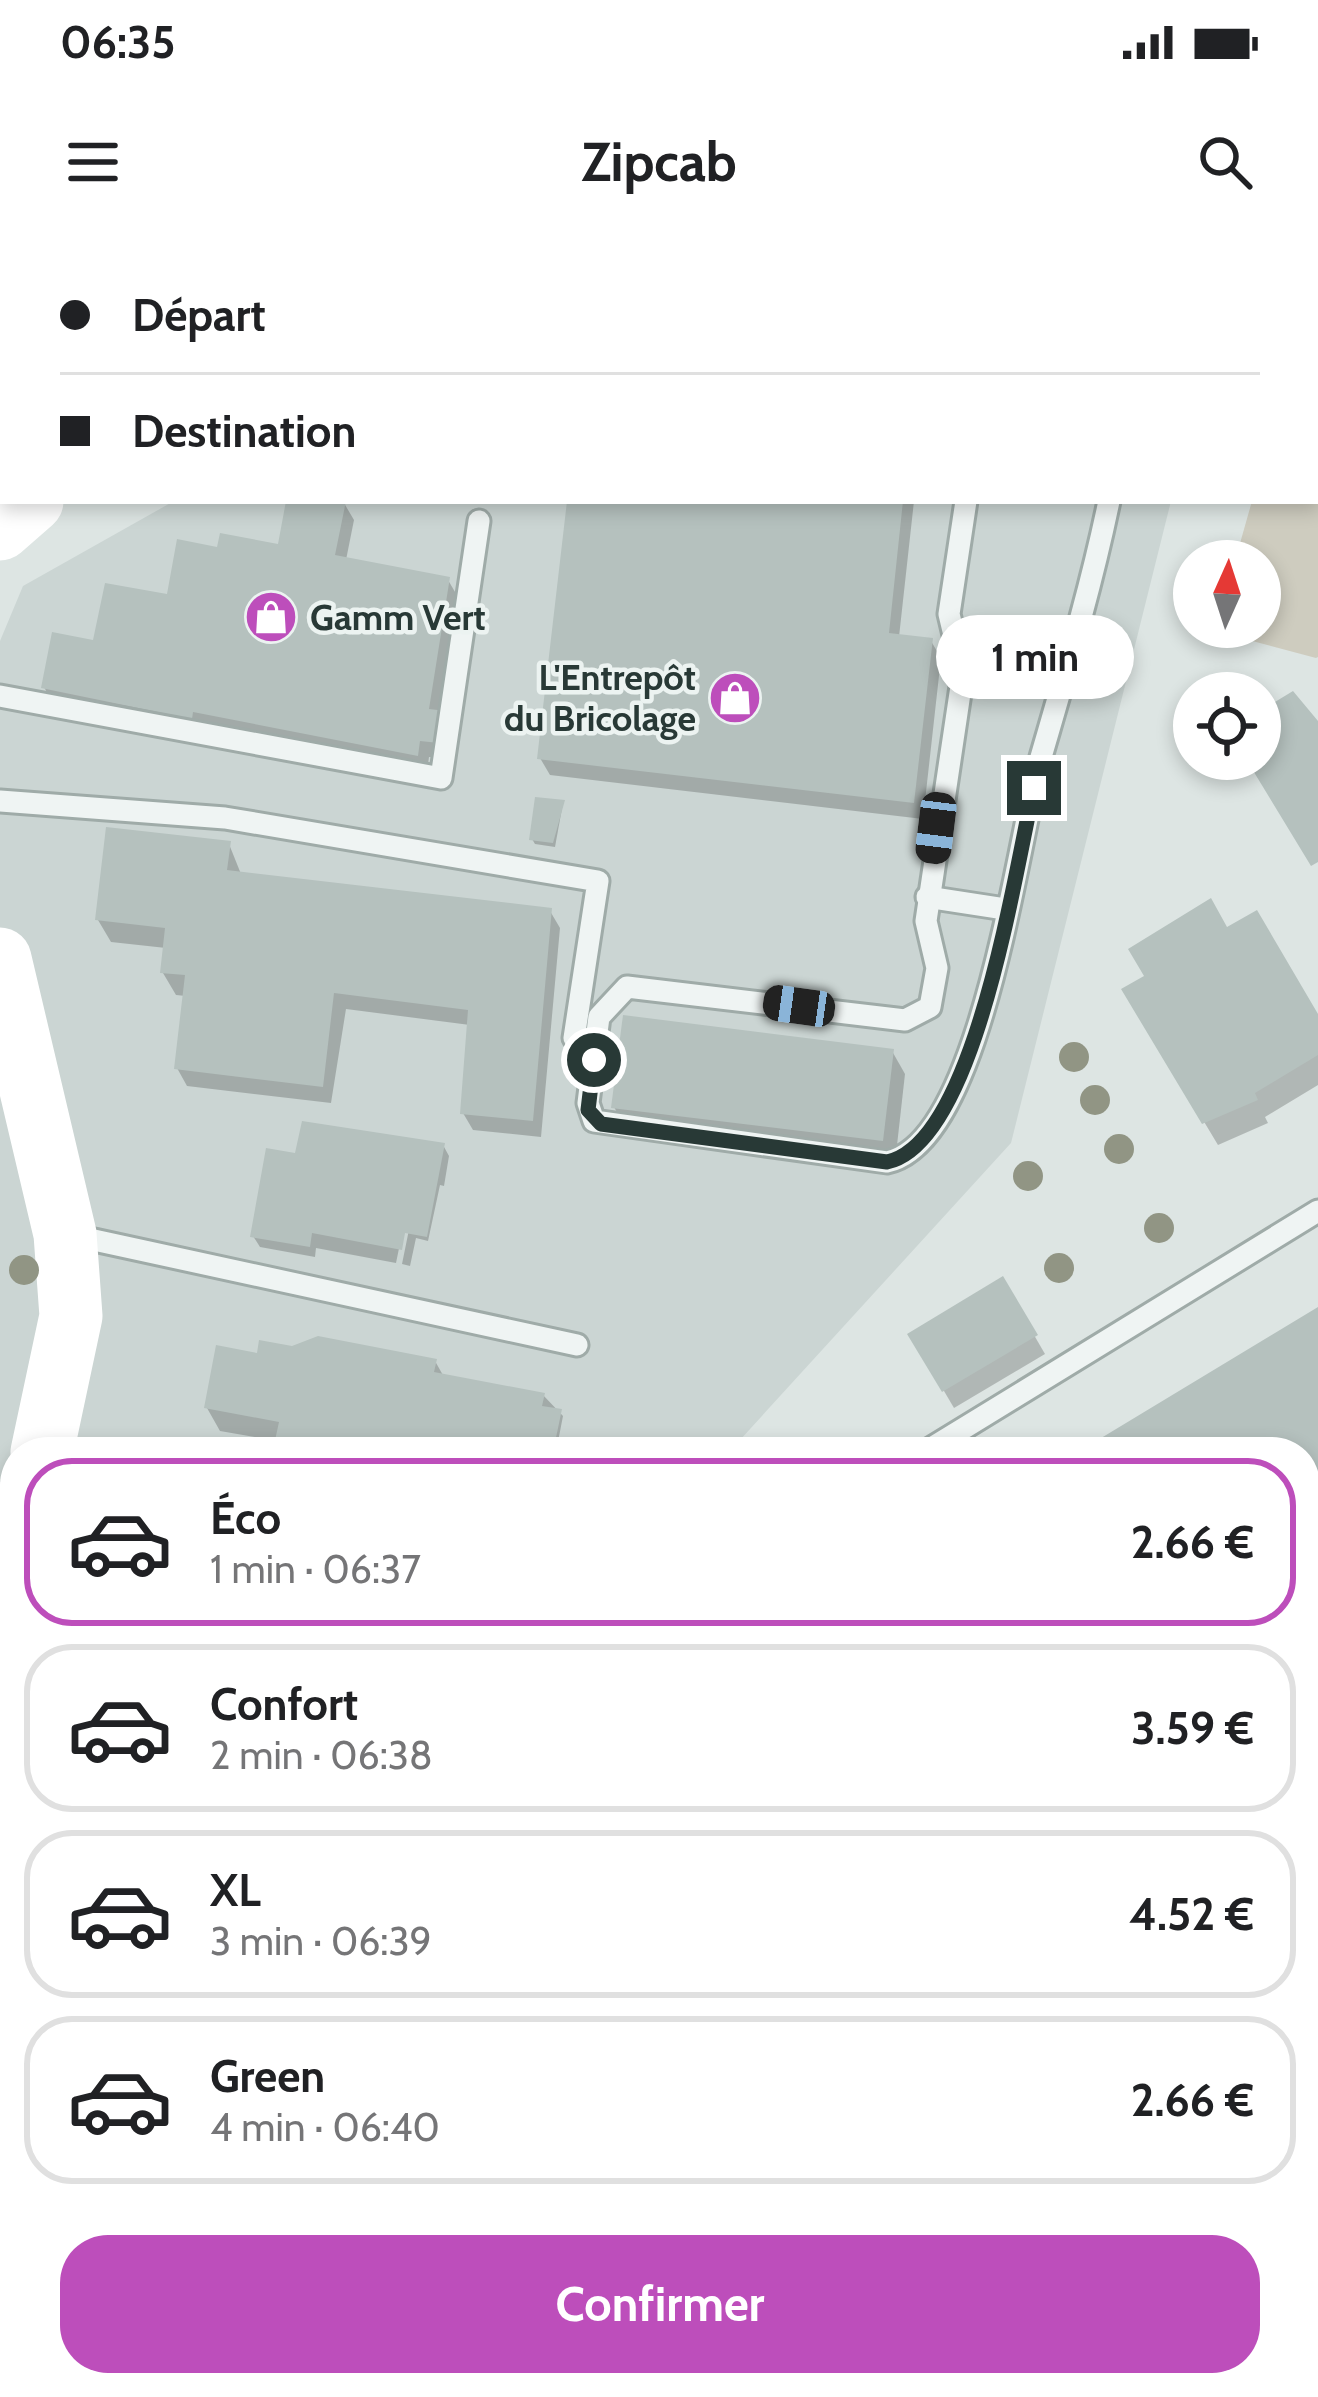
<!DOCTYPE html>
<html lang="fr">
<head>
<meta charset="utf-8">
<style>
  :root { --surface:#fff; --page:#f6f6f6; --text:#202124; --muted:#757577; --line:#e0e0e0; --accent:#bd4ebb }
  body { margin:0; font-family:Cabin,sans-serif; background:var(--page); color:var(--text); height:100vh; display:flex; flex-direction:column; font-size:45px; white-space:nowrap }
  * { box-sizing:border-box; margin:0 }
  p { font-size:39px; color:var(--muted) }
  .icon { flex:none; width:66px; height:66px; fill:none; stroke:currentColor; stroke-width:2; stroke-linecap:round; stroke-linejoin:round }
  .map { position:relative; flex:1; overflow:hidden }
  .drawer { position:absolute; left:0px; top:1197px; width:1320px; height:960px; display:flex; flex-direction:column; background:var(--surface); border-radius:48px 48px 0 0; box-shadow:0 6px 18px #0003 }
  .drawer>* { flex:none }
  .guide { position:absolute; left:0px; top:0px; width:1320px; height:264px; box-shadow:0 6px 18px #0003; display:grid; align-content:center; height:264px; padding:0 60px; background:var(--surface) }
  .needle { width:78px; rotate:3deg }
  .buttons { position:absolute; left:1173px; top:300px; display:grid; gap:24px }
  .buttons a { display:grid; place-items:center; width:108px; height:108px; border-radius:50%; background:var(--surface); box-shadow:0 6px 18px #0003; font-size:60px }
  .end { position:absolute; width:54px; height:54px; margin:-27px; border:15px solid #283936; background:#fff; box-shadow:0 0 0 6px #fff }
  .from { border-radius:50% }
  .bubble { position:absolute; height:84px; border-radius:42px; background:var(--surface); box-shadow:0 6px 18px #0003; font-size:39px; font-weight:700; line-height:84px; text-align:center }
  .car { position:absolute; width:36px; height:72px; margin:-36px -18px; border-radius:15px; box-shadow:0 0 9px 3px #0007; background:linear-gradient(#222 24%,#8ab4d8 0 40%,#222 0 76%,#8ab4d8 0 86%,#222 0) }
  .guide b { display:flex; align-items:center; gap:42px; height:114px; font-size:45px }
  .guide b+b { border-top:3px solid var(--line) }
  .guide i { width:30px; height:30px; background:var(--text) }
  ul { padding:21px 0 0; list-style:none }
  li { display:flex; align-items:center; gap:36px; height:168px; margin:0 24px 18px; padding:0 36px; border:6px solid var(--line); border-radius:48px }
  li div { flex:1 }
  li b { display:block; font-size:45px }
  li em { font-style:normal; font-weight:700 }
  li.current { border-color:var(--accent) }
  li>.icon { width:108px; height:108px; stroke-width:1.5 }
  .button { display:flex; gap:24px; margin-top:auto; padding:24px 60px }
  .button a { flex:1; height:138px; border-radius:48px; background:var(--accent); color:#fff; font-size:48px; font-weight:700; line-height:138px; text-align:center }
  .status { display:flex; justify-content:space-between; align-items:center; height:84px; padding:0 60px; background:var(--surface); direction:ltr }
  .status svg { height:33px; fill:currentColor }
  header { display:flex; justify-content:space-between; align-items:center; height:156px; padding:0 60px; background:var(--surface); font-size:54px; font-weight:700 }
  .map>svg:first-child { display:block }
  .built { fill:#cbd5d3 }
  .green { fill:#ceccbf }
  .shadow { fill:#0003 }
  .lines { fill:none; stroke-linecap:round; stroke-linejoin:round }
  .river { stroke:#9bc1b5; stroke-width:72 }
  .building { fill:#b5c1be }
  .lane-casing { stroke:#9faba8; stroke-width:27 }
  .street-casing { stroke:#9faba8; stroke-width:51 }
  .path { stroke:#a7b1af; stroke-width:8; stroke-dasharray:9 9; stroke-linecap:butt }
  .lane { stroke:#eff4f3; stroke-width:21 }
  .street { stroke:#eff4f3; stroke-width:45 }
  .secondary { stroke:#fff; stroke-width:63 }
  .tree { fill:#919584 }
  .route { stroke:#283936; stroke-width:15 }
  .labels { text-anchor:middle; stroke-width:9; stroke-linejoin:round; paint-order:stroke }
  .poi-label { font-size:36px; font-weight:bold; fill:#283936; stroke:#ecf3f1; text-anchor:start }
</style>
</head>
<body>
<div class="status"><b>06:35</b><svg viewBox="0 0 49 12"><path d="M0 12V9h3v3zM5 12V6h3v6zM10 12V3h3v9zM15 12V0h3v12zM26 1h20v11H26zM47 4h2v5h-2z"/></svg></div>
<header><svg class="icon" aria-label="menu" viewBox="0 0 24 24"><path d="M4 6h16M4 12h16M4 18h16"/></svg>Zipcab<svg class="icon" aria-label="search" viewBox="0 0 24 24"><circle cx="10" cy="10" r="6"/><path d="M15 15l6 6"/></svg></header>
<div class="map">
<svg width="1318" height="2157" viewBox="0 0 1318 2157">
  <rect width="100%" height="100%" fill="#dde5e3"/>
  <g class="built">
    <polygon points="773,0 1318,0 1318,122 1317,3"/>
    <polygon points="174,261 1171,261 1011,903 729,1212 15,1212 15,1770 0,1761 0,401 23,346"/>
  </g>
  <g class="green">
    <polygon points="1318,149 1318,417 1316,418 1215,391 1260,387 1260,321 1235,321 1252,261 1317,261"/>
    <polygon points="0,1761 15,1770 15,2019 0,2008"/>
    <polygon points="182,2142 593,2142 616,2157 198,2157"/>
  </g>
  <g class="shadow">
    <polygon points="376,0 404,0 399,3"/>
    <polygon points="289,261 344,263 354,280 346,320 448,340 458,357 439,473 448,519 429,517 427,532 50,458 44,447 92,403 169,357 219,311 281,308"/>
    <polygon points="570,261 914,261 899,397 931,401 941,418 923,579 550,535 540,518"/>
    <polygon points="563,563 555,607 535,604 532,599"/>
    <polygon points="229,604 241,634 550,671 560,688 541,897 473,890 463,873 470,785 346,769 331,863 187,846 177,828 186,756 176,755 163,733 166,708 111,702 98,680"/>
    <polygon points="1226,691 1318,780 1318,845 1265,877 1268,883 1218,905 1125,750"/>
    <polygon points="892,811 905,834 895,923 627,890 614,867"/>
    <polygon points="443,905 449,916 444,946 440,945 428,1001 416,998 410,1026 402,1024 416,955 410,955 396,1023 316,1008 315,1017 260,1007 253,996 297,917"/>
    <polygon points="1002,1040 1045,1114 954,1168 911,1095"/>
    <polygon points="1318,1070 1318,1583 1305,1591 1305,1212 1084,1212"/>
    <polygon points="260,1115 435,1121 444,1137 543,1155 563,1176 556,1212 282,1212 278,1201 220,1191 207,1168"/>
    <polygon points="15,1458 15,1487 4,1472"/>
  </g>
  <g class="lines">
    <g class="river">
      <polyline points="0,1893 15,1904"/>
      <polyline points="368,2142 390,2157"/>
    </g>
  </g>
  <g class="building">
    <polygon points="286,261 346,261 335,315 450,337 429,469 446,471 439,503 420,501 418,516 193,472 192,479 41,448 52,392 93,400 105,343 167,354 177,299 217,307 220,293 278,304"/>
    <polygon points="567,261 903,261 889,393 933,398 914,563 537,519"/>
    <polygon points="1293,451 1318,481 1318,622 1311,626 1246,519 1260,519 1260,471"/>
    <polygon points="535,557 565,560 553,603 529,600"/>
    <polygon points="106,587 231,601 227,630 552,668 533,881 460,874 468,770 334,753 323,847 174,829 185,735 160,733 165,688 95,680"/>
    <polygon points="1211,658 1227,687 1257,670 1318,774 1318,815 1255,853 1258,860 1202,884 1121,749 1144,736 1128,709"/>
    <polygon points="623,775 894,809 883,901 611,868"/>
    <polygon points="302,881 445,903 427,997 405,993 402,1010 312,993 310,1007 250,997 266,908 295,913"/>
    <polygon points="1003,1036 1038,1095 942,1152 907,1094"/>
    <polygon points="1318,1067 1318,1553 1305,1561 1305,1212 1078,1212"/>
    <polygon points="318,1096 437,1119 434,1132 545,1153 542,1166 562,1169 553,1212 438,1212 386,1202 384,1212 311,1212 274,1205 279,1182 204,1168 216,1105 257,1113 259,1100 292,1106"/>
    <polygon points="9,1363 15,1368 15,1397 0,1386"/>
    <polygon points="1318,1624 1318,1817 1305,1795 1305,1632"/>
  </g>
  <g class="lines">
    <g class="lane-casing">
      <g id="lane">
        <polyline points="1031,3 1032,0"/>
        <path d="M966,261l-17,113 14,59 -37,248 11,47 -7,39 -25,13 -278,-33 -28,30 -11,86 6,18 293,41c95,-20 130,-320 154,-405 25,-86 50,-169 68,-256"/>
        <polyline points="0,456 441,538 479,281"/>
        <polyline points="0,561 225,578 598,641 574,798"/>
        <polyline points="927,657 1005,669"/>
        <polyline points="71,995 577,1105"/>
        <polyline points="925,1212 1318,971"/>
        <polyline points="1305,1909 1318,1932"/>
        <polyline points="1305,2032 1318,2024"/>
        <polyline points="717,2142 738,2157"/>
        <polyline points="1135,2157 1146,2142"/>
      </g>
    </g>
    <g class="street-casing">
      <g id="street">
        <polyline points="712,0 715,3"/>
        <polyline points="0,2061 15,2072"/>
        <polyline points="115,2142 137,2157"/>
      </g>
    </g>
    <polyline class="path" points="1183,3 1183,0"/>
    <use href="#lane" class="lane"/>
    <use href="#street" class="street"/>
    <g class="secondary">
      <polyline points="37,3 40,0"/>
      <polyline points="0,34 3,32"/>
      <polyline points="1317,82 1318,82"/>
      <polyline points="0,83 3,86"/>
      <polyline points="0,289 32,261"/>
      <polyline points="0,719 65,994 71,1076 42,1212"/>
      <polyline points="0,1302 15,1270"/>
    </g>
  </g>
  <g class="tree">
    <circle cx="1074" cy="817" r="15"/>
    <circle cx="1095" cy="860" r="15"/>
    <circle cx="1119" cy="909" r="15"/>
    <circle cx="1028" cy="936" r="15"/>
    <circle cx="1159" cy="988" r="15"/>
    <circle cx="1059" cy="1028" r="15"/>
    <circle cx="24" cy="1030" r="15"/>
  </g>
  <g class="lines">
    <path class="route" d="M594,820l-6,50 13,14 286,38c89,-19 128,-293 147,-374"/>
  </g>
  <defs>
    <g id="shop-disc" transform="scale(2.7)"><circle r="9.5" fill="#bd4ebb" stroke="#ecf3f1"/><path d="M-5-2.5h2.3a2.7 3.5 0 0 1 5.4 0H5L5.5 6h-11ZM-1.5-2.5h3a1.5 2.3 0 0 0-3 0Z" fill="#fff"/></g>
  </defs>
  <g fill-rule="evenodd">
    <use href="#shop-disc" x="271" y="377"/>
    <use href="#shop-disc" x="735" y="458"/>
  </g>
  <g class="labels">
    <g class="poi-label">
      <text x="310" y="390">Gamm Vert</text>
      <text x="696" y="450" text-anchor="end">L'Entrepôt<tspan x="696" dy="41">du Bricolage</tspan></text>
    </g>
  </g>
</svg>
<div class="buttons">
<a><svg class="needle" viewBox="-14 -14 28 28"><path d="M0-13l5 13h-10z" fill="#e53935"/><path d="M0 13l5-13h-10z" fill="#757577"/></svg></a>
<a><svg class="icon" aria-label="locate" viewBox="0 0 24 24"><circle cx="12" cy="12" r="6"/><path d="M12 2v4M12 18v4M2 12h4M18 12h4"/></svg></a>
</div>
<i class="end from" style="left:594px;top:820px"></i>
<i class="end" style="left:1034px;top:548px"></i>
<div class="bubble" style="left:936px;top:375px;width:198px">1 min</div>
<i class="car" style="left:936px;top:588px;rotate:187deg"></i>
<i class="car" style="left:799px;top:766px;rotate:278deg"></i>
<div class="guide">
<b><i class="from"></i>Départ</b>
<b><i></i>Destination</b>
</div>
<section class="drawer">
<ul>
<li class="current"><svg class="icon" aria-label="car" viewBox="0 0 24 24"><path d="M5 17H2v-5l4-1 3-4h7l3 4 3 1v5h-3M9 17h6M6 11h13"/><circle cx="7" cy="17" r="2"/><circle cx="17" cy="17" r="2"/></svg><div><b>Éco</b><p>1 min · 06:37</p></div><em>2.66 €</em></li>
<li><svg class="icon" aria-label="car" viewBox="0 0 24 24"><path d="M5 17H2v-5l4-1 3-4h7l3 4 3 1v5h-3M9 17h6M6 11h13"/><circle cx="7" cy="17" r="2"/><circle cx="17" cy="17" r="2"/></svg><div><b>Confort</b><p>2 min · 06:38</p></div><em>3.59 €</em></li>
<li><svg class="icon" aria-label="car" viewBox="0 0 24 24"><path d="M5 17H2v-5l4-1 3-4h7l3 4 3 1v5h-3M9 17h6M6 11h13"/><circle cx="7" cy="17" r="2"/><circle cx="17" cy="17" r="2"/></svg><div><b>XL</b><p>3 min · 06:39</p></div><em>4.52 €</em></li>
<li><svg class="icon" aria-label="car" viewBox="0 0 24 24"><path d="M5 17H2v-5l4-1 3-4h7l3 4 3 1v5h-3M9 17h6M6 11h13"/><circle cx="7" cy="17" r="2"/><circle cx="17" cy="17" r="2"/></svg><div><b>Green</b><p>4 min · 06:40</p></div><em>2.66 €</em></li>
</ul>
<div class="button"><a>Confirmer</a></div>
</section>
</div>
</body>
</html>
